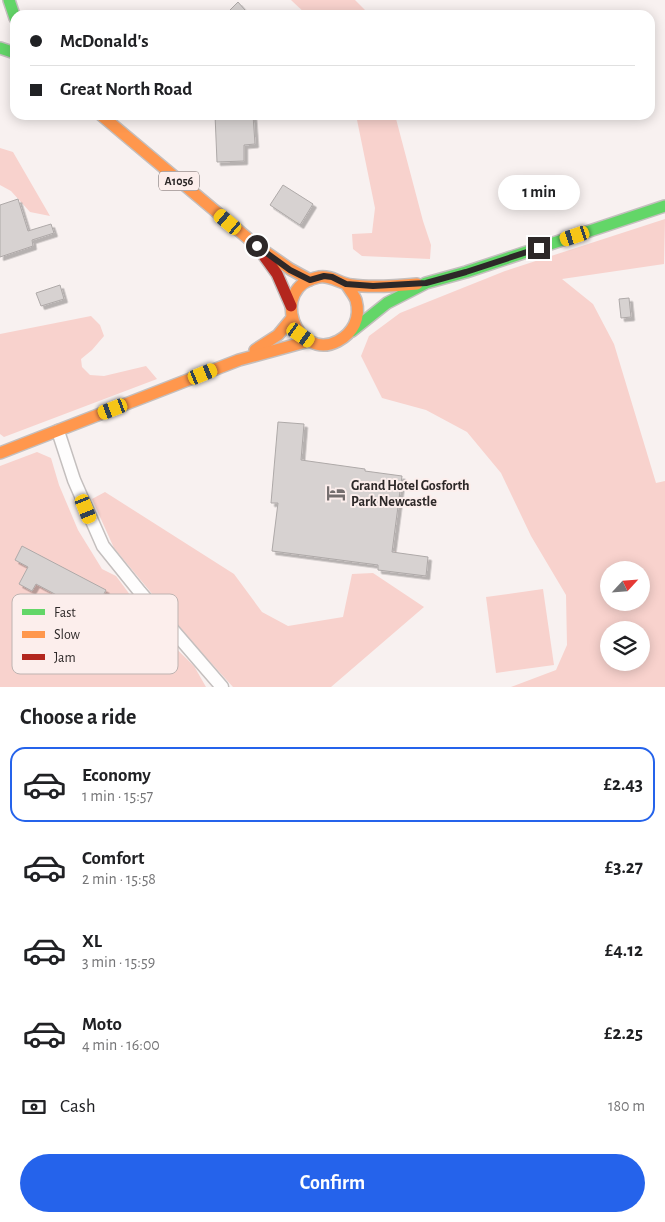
<!DOCTYPE html>
<html lang="en">
<head>
<meta charset="utf-8">
<style>
  :root { --surface:#fff; --page:#f6f6f6; --text:#202124; --muted:#757577; --line:#e0e0e0; --accent:#2563eb }
  body { margin:0; font-family:"Alegreya Sans",sans-serif; background:var(--page); color:var(--text); height:100vh; display:flex; flex-direction:column; font-size:19px; white-space:nowrap }
  * { box-sizing:border-box; margin:0 }
  p { font-size:16px; color:var(--muted) }
  .icon { flex:none; width:28px; height:28px; fill:none; stroke:currentColor; stroke-width:2; stroke-linecap:round; stroke-linejoin:round }
  .map { position:relative; height:687px; overflow:hidden }
  .details { display:flex; flex-direction:column; background:var(--surface); flex:1 }
  .details>* { flex:none }
  .hud { position:absolute; left:10px; top:10px; width:645px; height:110px; border-radius:15px; box-shadow:0 2px 12px #0003; display:grid; align-content:center; height:110px; padding:0 20px; background:var(--surface) }
  .needle { width:32px; rotate:64deg }
  .controls { position:absolute; left:600px; top:561px; display:grid; gap:10px }
  .controls a { display:grid; place-items:center; width:50px; height:50px; border-radius:50%; background:var(--surface); box-shadow:0 2px 12px #0003; font-size:25px }
  .end { position:absolute; width:22px; height:22px; margin:-11px; border:6px solid #2d2828; background:#fff; box-shadow:0 0 0 2px #fff }
  .from { border-radius:50% }
  .bubble { position:absolute; height:35px; border-radius:18px; background:var(--surface); box-shadow:0 2px 12px #0003; font-size:16px; font-weight:700; line-height:35px; text-align:center }
  .car { position:absolute; width:15px; height:30px; margin:-15px -8px; border-radius:6px; box-shadow:0 0 4px 1px #0007; background:linear-gradient(#f5c518 24%,#345 0 40%,#f5c518 0 76%,#345 0 86%,#f5c518 0) }
  .hud b { display:flex; align-items:center; gap:18px; height:48px; font-size:19px }
  .hud b+b { border-top:1px solid var(--line) }
  .hud i { width:12px; height:12px; background:var(--text) }
  ul { padding:0; list-style:none }
  li { display:flex; align-items:center; gap:15px; height:75px; margin:0 10px 8px; padding:0 10px; border:2px solid transparent; border-radius:15px }
  li div { flex:1 }
  li b { display:block; font-size:19px }
  li em { font-style:normal; font-weight:700 }
  li.on { border-color:var(--accent) }
  li>.icon { width:45px; height:45px; stroke-width:1.5 }
  h2 { padding:0 20px; font-size:22px; line-height:60px }
  .pay { display:flex; align-items:center; gap:12px; height:55px; padding:0 20px; font-size:19px }
  .pay p { margin-inline-start:auto }
  .action { display:flex; gap:10px; margin-top:auto; padding:10px 20px }
  .action a { flex:1; height:58px; border-radius:30px; background:var(--accent); color:#fff; font-size:20px; font-weight:700; line-height:58px; text-align:center }
  .map>svg:first-child { display:block }
  .green { fill:#f8d2cd; fill-rule:evenodd }
  .building { fill:#d7d2d1; stroke:#aea9a8; filter:url(#shadow) }
  .lines { fill:none; stroke-linecap:round; stroke-linejoin:round }
  .street-casing { stroke:#c4bfbe; stroke-width:15 }
  .fast-casing { stroke:#c4bfbe; stroke-width:14 }
  .slow-casing { stroke:#c4bfbe; stroke-width:14 }
  .jam-casing { stroke:#c4bfbe; stroke-width:14 }
  .street { stroke:#fefdfd; stroke-width:12 }
  .fast { stroke:#63d668; stroke-width:11 }
  .slow { stroke:#ff974d; stroke-width:11 }
  .jam { stroke:#b3261e; stroke-width:11 }
  .route { stroke:#2d2828; stroke-width:6 }
  .labels { text-anchor:middle; stroke-width:4; stroke-linejoin:round; paint-order:stroke }
  .shield { fill:#fceeec; stroke:#6b6363; stroke-width:1 }
  .shield-label { font-size:12px; font-weight:bold; fill:#2d2828 }
  .poi-label { font-size:14px; font-weight:bold; fill:#2d2828; stroke:#fceeec; text-anchor:start }
  .key { fill:#fceeec; stroke:#beb3b1; stroke-width:1 }
  .key-label { font-size:14px; fill:#2d2828 }
</style>
</head>
<body>
<div class="map">
<svg width="665" height="687" viewBox="0 0 665 687">
  <defs>
    <filter id="shadow"><feDropShadow dx="3.5" dy="3.5" stdDeviation="0" flood-color="#0004"/></filter>
  </defs>
  <rect width="100%" height="100%" fill="#f8f1f0"/>
  <g class="green">
    <polygon points="291,0 355,0 370,15 307,15"/>
    <polygon points="356,115 395,115 423,221 431,245 430,259 362,256 353,249 352,234 372,233 375,208"/>
    <polygon points="0,148 13,152 50,216 30,212 11,191 0,185"/>
    <path d="M665,219l-1,45 -102,15 31,25 21,40 42,139 9,-2v206h-154l45,-17 11,-25 -1,-50 -35,-59 -30,-63 -34,-41 -41,-22 -44,-12 -21,-42 8,-20 31,-23 105,-42zM609,570h32v32h-32zM609,630h32v32h-32z"/>
    <polygon points="91,316 100,325 104,336 92,350 81,359 82,367 90,375 104,376 146,366 157,379 4,437 0,434 0,334"/>
    <polygon points="37,452 51,458 59,485 78,530 102,569 116,576 154,627 194,666 206,687 0,687 0,466"/>
    <polygon points="105,492 234,574 262,612 288,626 343,617 352,574 373,573 424,607 331,687 233,687 193,643 114,548 92,499"/>
    <polygon points="543,589 554,665 496,673 486,597"/>
  </g>
  <g class="building">
    <polygon points="238,2 245,10 240,15 225,15"/>
    <polygon points="215,115 253,115 255,144 244,145 244,161 217,162"/>
    <polygon points="283,185 313,204 300,225 270,205"/>
    <polygon points="18,199 28,231 51,224 54,233 32,240 33,246 0,257 0,205"/>
    <polygon points="60,285 64,299 41,306 36,293"/>
    <polygon points="629,298 631,317 621,318 619,299"/>
    <polygon points="278,422 304,424 301,460 365,469 365,471 402,476 392,552 428,557 426,576 378,570 378,565 272,551 278,503 271,503"/>
    <polygon points="22,546 106,590 94,613 115,624 111,633 75,614 79,607 36,584 32,591 19,584 28,567 15,560"/>
  </g>
  <g class="lines">
    <g class="street-casing">
      <polyline id="street" points="58,431 74,480 103,546 140,592 222,687"/>
    </g>
    <g class="fast-casing">
      <g id="fast">
        <polyline points="9,0 15,18"/>
        <polyline points="0,48 15,53"/>
        <polyline points="352,331 387,303 426,283 466,272 665,206"/>
      </g>
    </g>
    <g class="slow-casing">
      <g id="slow">
        <polyline points="101,115 257,246 290,269 310,280"/>
        <path d="M346,284c3,5 8,11 10,16 5,18 -3,33 -18,41 -41,22 -71,-54 -19,-64 13,-2 21,7 33,8 21,3 44,1 65,-1"/>
        <polyline points="255,350 278,335 292,318"/>
        <polyline points="0,453 239,360 309,341"/>
      </g>
    </g>
    <g class="jam-casing">
      <polyline id="jam" points="264,256 277,274 291,306"/>
    </g>
    <use href="#street" class="street"/>
    <use href="#fast" class="fast"/>
    <use href="#slow" class="slow"/>
    <use href="#jam" class="jam"/>
  </g>
  <g class="lines">
    <polyline class="route" points="257,246 290,270 310,280 324,276 332,277 346,284 373,286 426,283 466,272 539,248"/>
  </g>
  <defs>
    <g id="hotel-bare" transform="scale(1.5)"><path d="M-6-4.5h1.5V1H6V5H4.5V3h-9V5H-6ZM-4 0a1.8 1.8 0 1 1 3.6 0ZM.5 0V-2.5h3Q6-2.5 6 0Z" fill="#746e6e" stroke="#fceeec" stroke-width="2.5" paint-order="stroke"/></g>
  </defs>
  <g fill-rule="evenodd">
    <use href="#hotel-bare" x="336" y="493"/>
  </g>
  <g class="labels">
    <rect class="shield" x="159" y="171.5" width="40" height="19" rx="4"/>
    <g class="shield-label">
      <text x="179" y="185">A1056</text>
    </g>
    <g class="poi-label">
      <text x="351" y="490">Grand Hotel Gosforth<tspan x="351" dy="16">Park Newcastle</tspan></text>
    </g>
  </g>
  <rect x="12" y="594" width="166" height="80" rx="8" class="key"/>
  <rect x="22" y="609" width="23" height="6" fill="#63d668"/>
  <rect x="22" y="631" width="23" height="7" fill="#ff974d"/>
  <rect x="22" y="654" width="23" height="6" fill="#b3261e"/>
  <g class="key-label">
    <text x="54" y="617">Fast</text>
    <text x="54" y="639">Slow</text>
    <text x="54" y="662">Jam</text>
  </g>
</svg>
<div class="controls">
<a><svg class="needle" viewBox="-14 -14 28 28"><path d="M0-13l5 13h-10z" fill="#e53935"/><path d="M0 13l5-13h-10z" fill="#757577"/></svg></a>
<a><svg class="icon" aria-label="layers" viewBox="0 0 24 24"><path d="M12 4l9 5-9 5-9-5zM3 14l9 5 9-5"/></svg></a>
</div>
<i class="end from" style="left:257px;top:246px"></i>
<i class="end" style="left:539px;top:248px"></i>
<div class="bubble" style="left:498px;top:175px;width:82px">1 min</div>
<i class="car" style="left:228px;top:222px;rotate:310deg"></i>
<i class="car" style="left:575px;top:236px;rotate:252deg"></i>
<i class="car" style="left:301px;top:335px;rotate:125deg"></i>
<i class="car" style="left:203px;top:374px;rotate:68deg"></i>
<i class="car" style="left:113px;top:409px;rotate:249deg"></i>
<i class="car" style="left:86px;top:509px;rotate:158deg"></i>
<div class="hud">
<b><i class="from"></i>McDonald's</b>
<b><i></i>Great North Road</b>
</div>
</div>
<section class="details">
<h2>Choose a ride</h2>
<ul>
<li class="on"><svg class="icon" aria-label="car" viewBox="0 0 24 24"><path d="M5 17H2v-5l4-1 3-4h7l3 4 3 1v5h-3M9 17h6M6 11h13"/><circle cx="7" cy="17" r="2"/><circle cx="17" cy="17" r="2"/></svg><div><b>Economy</b><p>1 min · 15:57</p></div><em>£2.43</em></li>
<li><svg class="icon" aria-label="car" viewBox="0 0 24 24"><path d="M5 17H2v-5l4-1 3-4h7l3 4 3 1v5h-3M9 17h6M6 11h13"/><circle cx="7" cy="17" r="2"/><circle cx="17" cy="17" r="2"/></svg><div><b>Comfort</b><p>2 min · 15:58</p></div><em>£3.27</em></li>
<li><svg class="icon" aria-label="car" viewBox="0 0 24 24"><path d="M5 17H2v-5l4-1 3-4h7l3 4 3 1v5h-3M9 17h6M6 11h13"/><circle cx="7" cy="17" r="2"/><circle cx="17" cy="17" r="2"/></svg><div><b>XL</b><p>3 min · 15:59</p></div><em>£4.12</em></li>
<li><svg class="icon" aria-label="car" viewBox="0 0 24 24"><path d="M5 17H2v-5l4-1 3-4h7l3 4 3 1v5h-3M9 17h6M6 11h13"/><circle cx="7" cy="17" r="2"/><circle cx="17" cy="17" r="2"/></svg><div><b>Moto</b><p>4 min · 16:00</p></div><em>£2.25</em></li>
</ul>
<div class="pay"><svg class="icon" aria-label="cash" viewBox="0 0 24 24"><path d="M3 7h18v10H3z"/><circle cx="12" cy="12" r="2"/></svg>Cash<p>180 m</p></div>
<div class="action"><a>Confirm</a></div>
</section>
</body>
</html>
